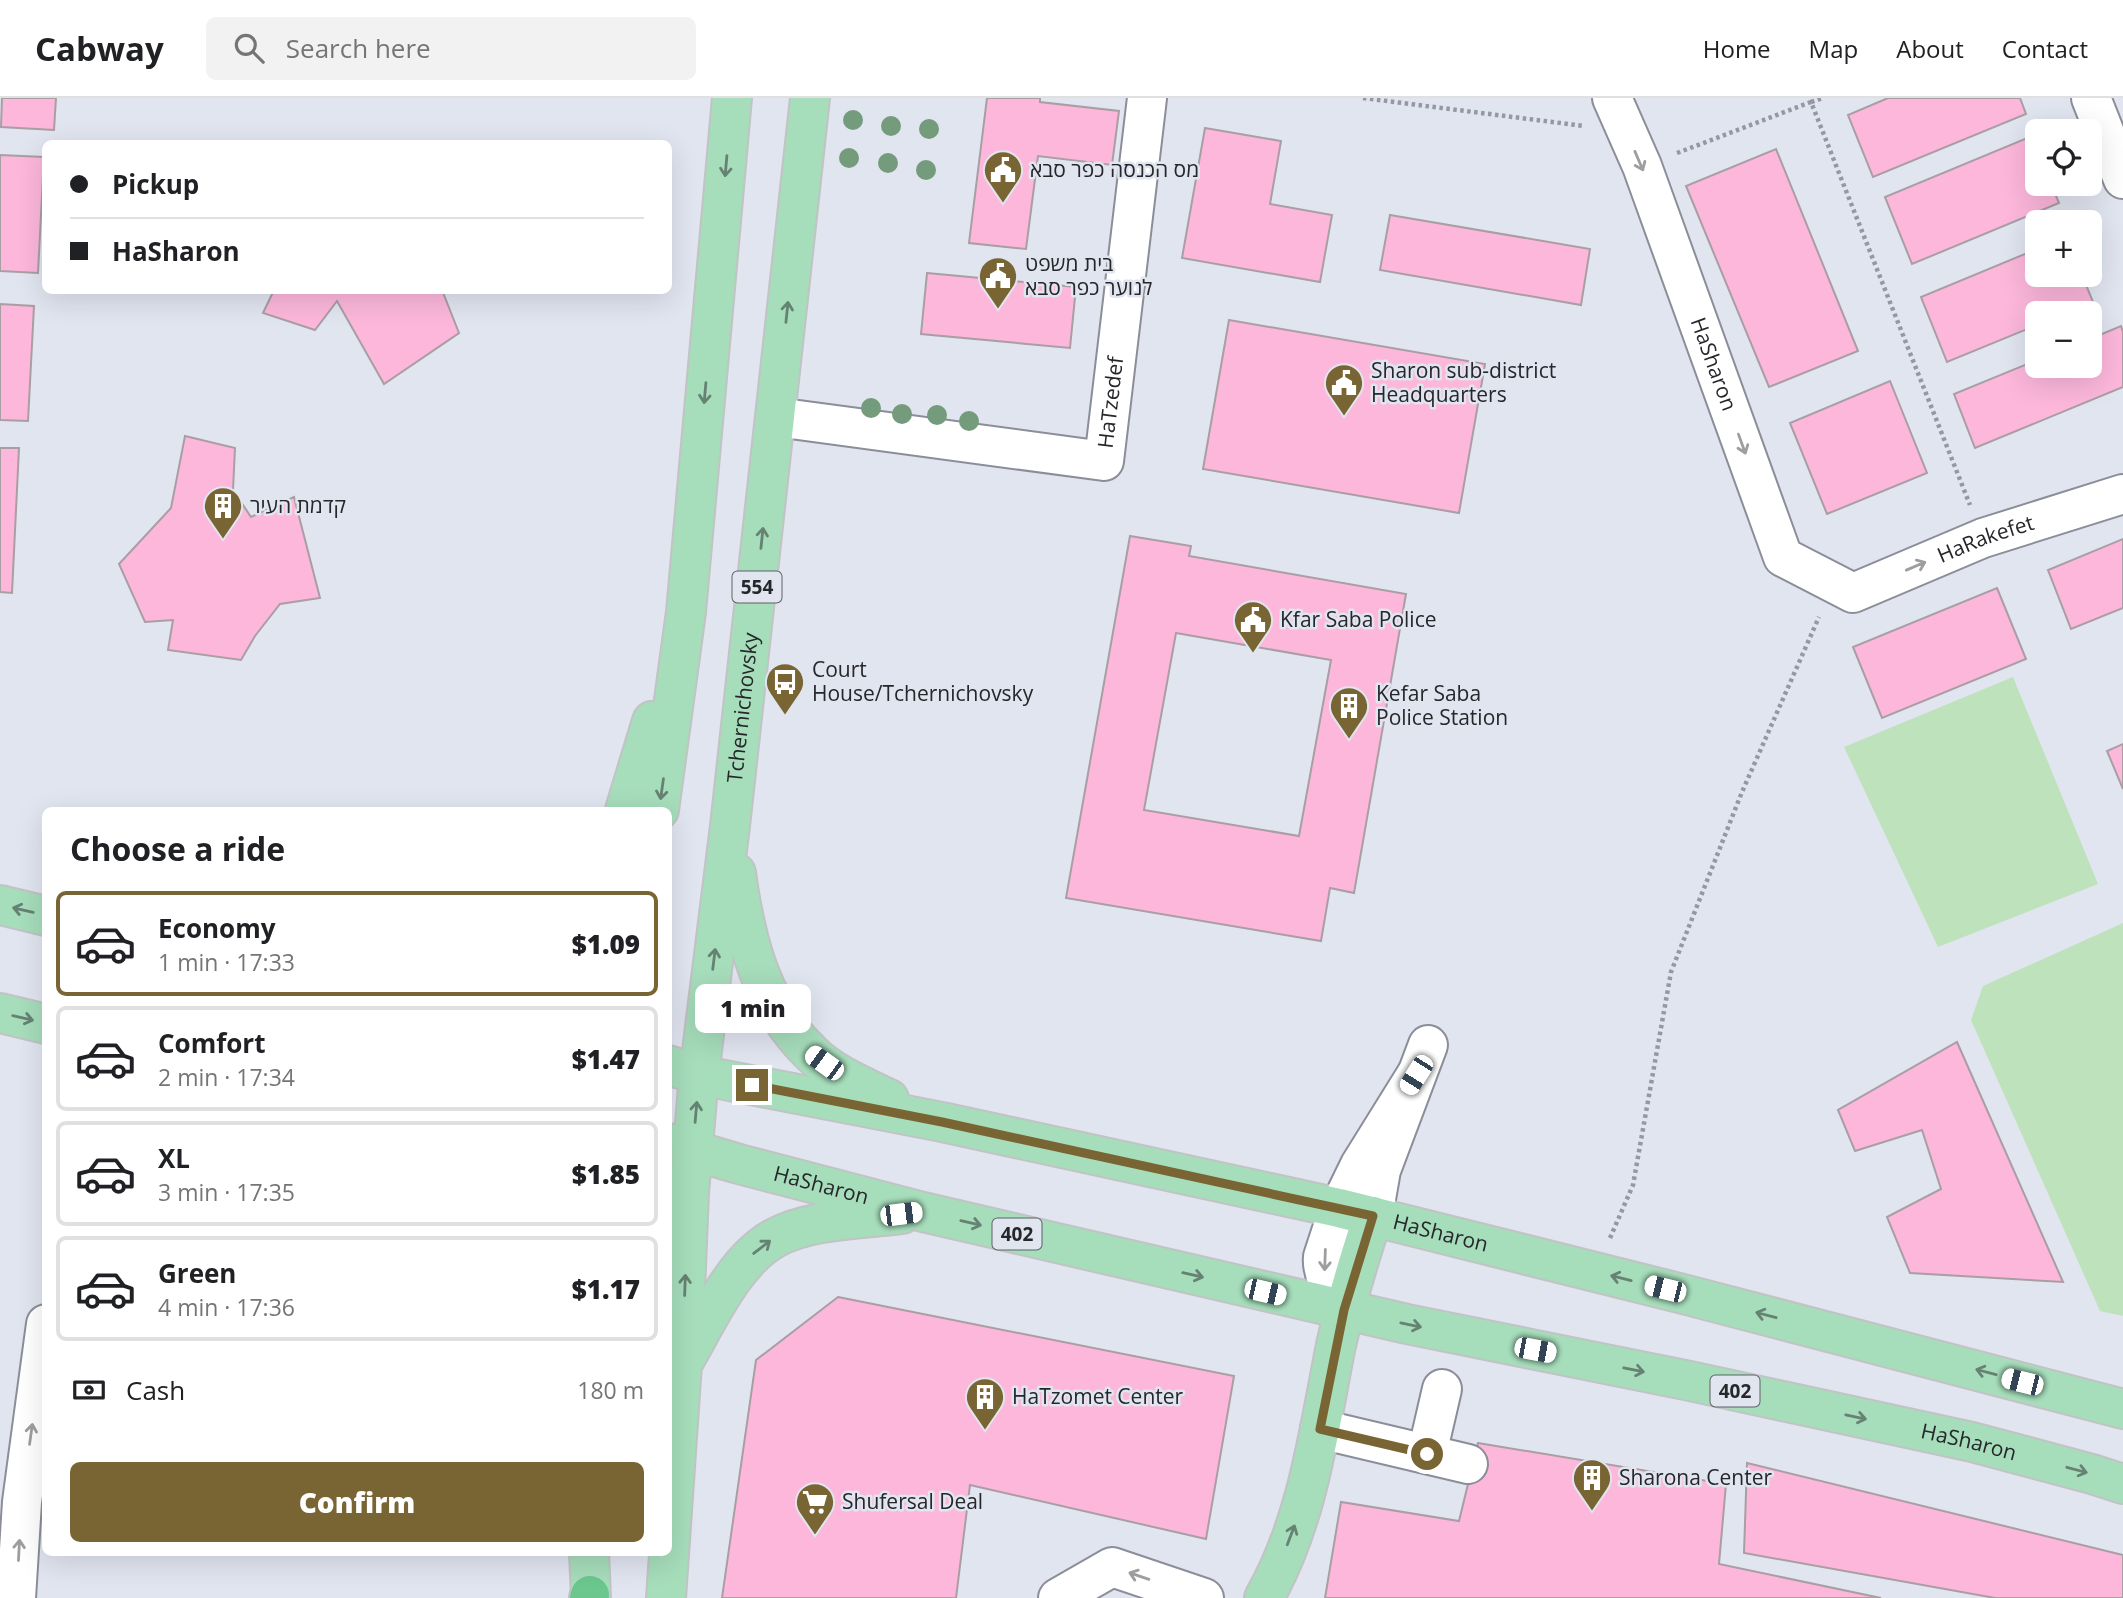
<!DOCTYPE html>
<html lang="en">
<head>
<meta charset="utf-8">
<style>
  :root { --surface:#fff; --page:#f2f2f2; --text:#202124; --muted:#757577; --line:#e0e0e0; --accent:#796433 }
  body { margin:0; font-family:"Open Sans","Noto Sans Hebrew",sans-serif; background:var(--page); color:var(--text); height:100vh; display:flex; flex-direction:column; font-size:26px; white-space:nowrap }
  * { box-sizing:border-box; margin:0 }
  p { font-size:23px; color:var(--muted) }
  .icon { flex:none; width:38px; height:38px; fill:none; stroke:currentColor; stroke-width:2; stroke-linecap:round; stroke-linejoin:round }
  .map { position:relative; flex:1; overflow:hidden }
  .drawer { position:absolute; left:42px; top:709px; width:630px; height:749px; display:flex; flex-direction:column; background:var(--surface); border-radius:10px; box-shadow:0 7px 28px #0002 }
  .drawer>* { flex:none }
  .banner { position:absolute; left:42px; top:42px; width:630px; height:154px; border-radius:10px; box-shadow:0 7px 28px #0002; display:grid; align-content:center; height:154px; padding:0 28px; background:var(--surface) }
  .fabs { position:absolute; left:2025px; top:21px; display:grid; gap:14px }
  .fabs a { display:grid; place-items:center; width:77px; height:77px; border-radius:10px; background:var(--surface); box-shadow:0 7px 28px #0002; font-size:35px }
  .end { position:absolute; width:32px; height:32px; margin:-16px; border:9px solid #796433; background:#fff; box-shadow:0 0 0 4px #fff }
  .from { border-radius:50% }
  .bubble { position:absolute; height:49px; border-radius:10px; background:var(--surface); box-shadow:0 7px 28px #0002; font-size:23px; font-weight:800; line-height:49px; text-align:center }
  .car { position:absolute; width:21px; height:42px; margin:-21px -10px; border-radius:9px; box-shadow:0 0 5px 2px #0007; background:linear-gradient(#fff 24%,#345 0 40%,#fff 0 76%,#345 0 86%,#fff 0) }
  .banner b { display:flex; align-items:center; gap:24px; height:66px; font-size:26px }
  .banner b+b { border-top:2px solid var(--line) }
  .banner i { width:18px; height:18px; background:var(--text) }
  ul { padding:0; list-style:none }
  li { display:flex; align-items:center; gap:21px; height:105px; margin:0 14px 10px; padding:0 14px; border:4px solid var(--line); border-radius:10px }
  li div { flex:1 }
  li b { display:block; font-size:26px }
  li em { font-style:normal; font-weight:800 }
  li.selected { border-color:var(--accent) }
  li>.icon { width:63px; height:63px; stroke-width:1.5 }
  h2 { padding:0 28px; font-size:32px; line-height:84px }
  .pay { display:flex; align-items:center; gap:18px; height:77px; padding:0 28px; font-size:26px }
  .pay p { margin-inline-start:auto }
  .action { display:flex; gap:14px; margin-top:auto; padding:14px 28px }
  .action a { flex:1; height:80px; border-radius:10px; background:var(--accent); color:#fff; font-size:28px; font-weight:800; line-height:80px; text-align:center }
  header { display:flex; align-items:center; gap:42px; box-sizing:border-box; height:98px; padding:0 35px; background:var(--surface); border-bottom:2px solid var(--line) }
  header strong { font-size:33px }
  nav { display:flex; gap:38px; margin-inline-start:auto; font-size:24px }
  .search { width:490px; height:63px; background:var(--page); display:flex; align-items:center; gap:18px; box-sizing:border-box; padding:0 24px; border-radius:10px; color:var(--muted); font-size:26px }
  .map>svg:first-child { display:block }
  .green { fill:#bee2bb }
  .building { fill:#fcb7db; stroke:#a99ea3; stroke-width:2; fill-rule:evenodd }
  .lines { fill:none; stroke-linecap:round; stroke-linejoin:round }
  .minor-casing { stroke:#8b8e98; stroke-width:42 }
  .major-casing { stroke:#c2c3c4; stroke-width:42 }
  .highway-casing { stroke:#c2c3c4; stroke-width:42 }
  .path { stroke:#9598a0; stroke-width:4.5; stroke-dasharray:3.5 3.5; stroke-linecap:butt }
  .minor { stroke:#fff; stroke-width:38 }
  .major { stroke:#a6ddbb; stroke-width:38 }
  .highway { stroke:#6bc78d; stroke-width:38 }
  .tree { fill:#749b7b }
  .oneway { stroke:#9d9ea0 }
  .oneway2 { stroke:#668273 }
  .route { stroke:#796433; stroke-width:9 }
  .labels { text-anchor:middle; stroke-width:5; stroke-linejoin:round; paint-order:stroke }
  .shield { fill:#e1e5f0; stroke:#5e6066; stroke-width:2 }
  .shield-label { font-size:19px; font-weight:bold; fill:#26272b }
  .poi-label { font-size:21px; fill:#26272b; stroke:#e1e5f0; text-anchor:start }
  .street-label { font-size:21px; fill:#26272b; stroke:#e1e5f0 }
</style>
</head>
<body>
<header>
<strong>Cabway</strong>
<div class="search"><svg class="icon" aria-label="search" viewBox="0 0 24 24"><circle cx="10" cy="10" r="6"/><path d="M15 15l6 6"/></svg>Search here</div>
<nav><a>Home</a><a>Map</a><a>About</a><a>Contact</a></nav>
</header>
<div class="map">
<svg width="2123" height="1500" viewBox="0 0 2123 1500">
  <rect width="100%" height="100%" fill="#e1e5f0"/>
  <g class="green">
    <polygon points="2013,579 2098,786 1938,849 1844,649"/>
    <polygon points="2123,825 2123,1218 2100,1213 1971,922 1983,888"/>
  </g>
  <g class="building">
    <polygon points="2,0 56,0 54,32 1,29"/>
    <polygon points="987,0 1040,0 1040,4 1119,13 1112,67 1038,58 1026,151 969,145"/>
    <polygon points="1888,0 2020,0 2026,16 1873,79 1848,17"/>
    <polygon points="1205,30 1281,43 1270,106 1332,117 1320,184 1182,160"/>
    <polygon points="2032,38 2037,52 2037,86 2051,86 2059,105 1912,166 1885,99"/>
    <polygon points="1776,51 1858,253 1769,289 1686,88"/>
    <polygon points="0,57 44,59 38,175 0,173"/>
    <polygon points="1390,117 1590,151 1581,207 1380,172"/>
    <polygon points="2037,151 2037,177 2082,177 2093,204 2065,215 2037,215 2037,227 1947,264 1921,199"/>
    <polygon points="927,175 1076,189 1070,250 921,236"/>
    <polygon points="274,192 442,192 459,235 384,286 337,203 315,232 263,215"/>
    <polygon points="0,206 34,208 28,323 0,322"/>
    <polygon points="1229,222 1485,266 1459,415 1203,371"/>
    <polygon points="2121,228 2123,234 2123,289 1975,350 1954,296 2037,262 2037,268 2090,268 2090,241"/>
    <polygon points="1890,283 1927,375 1827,416 1790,325"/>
    <polygon points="185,338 235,350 233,392 251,419 294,399 320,500 280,506 255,538 241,562 168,552 173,522 145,524 119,466 171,410"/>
    <polygon points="0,350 19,350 12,495 0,494"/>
    <path d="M1130,438l61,10 -2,10 217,38 -52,299 -24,-5 -9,53 -255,-43zM1176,535l155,27 -32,176 -155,-26z"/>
    <polygon points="2123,441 2123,510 2071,531 2048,472"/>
    <polygon points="1997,490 2026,561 1882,620 1853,549"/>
    <polygon points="2123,646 2123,691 2107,653"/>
    <polygon points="1957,944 2063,1184 1910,1175 1887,1119 1941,1091 1922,1032 1855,1053 1838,1012"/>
    <polygon points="838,1199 1234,1278 1206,1441 970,1387 956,1500 722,1500 756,1262"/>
    <polygon points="1478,1345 1726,1386 1719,1466 1881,1500 1325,1500 1341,1404 1459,1423"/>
    <polygon points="1747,1365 2123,1457 2123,1500 1995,1500 1744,1455"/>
  </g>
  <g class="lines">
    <g class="minor-casing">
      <g id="minor">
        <path id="s1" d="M1612,0l30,68 141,391 70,36 130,-55 140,-44"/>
        <polyline points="2091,0 2123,81"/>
        <path id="s2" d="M776,319l328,44 43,-363"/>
        <polyline points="1373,1118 1381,1072 1428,947"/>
        <path d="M1344,1212c-9,-15 -23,-35 -21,-53l16,-49 21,-43 56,-90"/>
        <polyline points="1320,1331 1468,1366"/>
        <polyline points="1427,1356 1442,1291"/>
        <polyline points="16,1500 22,1404 46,1226"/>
        <polyline points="1058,1500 1112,1469 1204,1500"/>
      </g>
    </g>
    <g class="major-casing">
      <g id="major">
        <polyline points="625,712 652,623"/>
        <polyline points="659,712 686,514 732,0"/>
        <path d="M736,775c9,66 25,132 75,180 21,21 51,33 78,46"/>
        <polyline points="0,807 46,818"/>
        <polyline points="0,915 46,926"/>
        <path id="s3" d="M668,967l31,10 243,47 397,86 348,87 436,114"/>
        <path id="s4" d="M668,1045l71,21 184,48 484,112 283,57 282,61 120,32 31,10"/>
        <path d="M685,1261c23,-39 49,-99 90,-121 34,-19 88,-19 127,-24"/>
        <polyline points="589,1454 591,1500"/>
        <path id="s5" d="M666,1500l16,-234 7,-171 10,-118 31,-249 80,-728"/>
        <path d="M1264,1500c44,-77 55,-168 72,-253 10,-44 23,-86 37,-129"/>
      </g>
    </g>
    <g class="highway-casing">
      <polyline id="highway" points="589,1500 590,1497"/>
    </g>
    <g class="path">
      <polyline points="1363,0 1584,28"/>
      <polyline points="1811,4 1823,0"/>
      <polyline points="1677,55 1811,4 1970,407"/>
      <polyline points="1610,1140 1633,1087 1671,874 1742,694 1819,519"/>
    </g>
    <use href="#minor" class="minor"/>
    <use href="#major" class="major"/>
    <use href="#highway" class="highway"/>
  </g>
  <g class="tree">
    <circle cx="853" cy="22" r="10"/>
    <circle cx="891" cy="28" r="10"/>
    <circle cx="929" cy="31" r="10"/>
    <circle cx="849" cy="60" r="10"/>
    <circle cx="888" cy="65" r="10"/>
    <circle cx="926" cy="72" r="10"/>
    <circle cx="871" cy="310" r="10"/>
    <circle cx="902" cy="316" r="10"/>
    <circle cx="937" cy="317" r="10"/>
    <circle cx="969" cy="323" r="10"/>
  </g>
  <defs><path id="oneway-shaft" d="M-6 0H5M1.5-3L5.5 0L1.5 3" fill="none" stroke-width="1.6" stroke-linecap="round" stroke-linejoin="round" transform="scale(1.75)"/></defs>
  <g class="oneway">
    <use href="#oneway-shaft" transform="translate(1639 63) rotate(67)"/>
    <use href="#oneway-shaft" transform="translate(1742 346) rotate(70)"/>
    <use href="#oneway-shaft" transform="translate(1916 468) rotate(-23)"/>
    <use href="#oneway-shaft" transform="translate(1325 1162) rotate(92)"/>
    <use href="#oneway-shaft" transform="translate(31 1336) rotate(-82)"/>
    <use href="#oneway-shaft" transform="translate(19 1452) rotate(-87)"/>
    <use href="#oneway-shaft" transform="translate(1139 1478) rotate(-161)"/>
  </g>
  <g class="oneway2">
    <use href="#oneway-shaft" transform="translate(726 68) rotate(95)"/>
    <use href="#oneway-shaft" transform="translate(787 214) rotate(-84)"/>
    <use href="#oneway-shaft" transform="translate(705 295) rotate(95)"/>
    <use href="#oneway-shaft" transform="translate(762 440) rotate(-84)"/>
    <use href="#oneway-shaft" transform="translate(662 691) rotate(98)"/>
    <use href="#oneway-shaft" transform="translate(23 812) rotate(-167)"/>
    <use href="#oneway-shaft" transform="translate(714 861) rotate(-83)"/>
    <use href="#oneway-shaft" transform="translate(23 920) rotate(13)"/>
    <use href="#oneway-shaft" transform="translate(696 1014) rotate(-85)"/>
    <use href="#oneway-shaft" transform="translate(971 1125) rotate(13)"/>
    <use href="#oneway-shaft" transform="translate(762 1149) rotate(-38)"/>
    <use href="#oneway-shaft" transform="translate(1193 1177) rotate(13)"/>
    <use href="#oneway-shaft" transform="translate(1621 1180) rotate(-166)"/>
    <use href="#oneway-shaft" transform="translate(685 1187) rotate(-88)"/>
    <use href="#oneway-shaft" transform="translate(1766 1217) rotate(-165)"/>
    <use href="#oneway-shaft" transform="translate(1411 1227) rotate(12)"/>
    <use href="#oneway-shaft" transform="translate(1634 1272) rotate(11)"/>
    <use href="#oneway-shaft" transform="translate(1986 1274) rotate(-165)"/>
    <use href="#oneway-shaft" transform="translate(1856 1319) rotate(12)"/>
    <use href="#oneway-shaft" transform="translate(2077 1372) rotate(15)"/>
    <use href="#oneway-shaft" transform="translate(1291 1437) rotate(-69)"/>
  </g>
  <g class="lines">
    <polyline class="route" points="752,987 942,1024 1373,1118 1344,1212 1320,1331 1427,1356"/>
  </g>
  <defs>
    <g id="civic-pin" transform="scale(2.0125)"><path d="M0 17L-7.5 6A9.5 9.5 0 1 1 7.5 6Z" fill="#796433" stroke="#e1e5f0"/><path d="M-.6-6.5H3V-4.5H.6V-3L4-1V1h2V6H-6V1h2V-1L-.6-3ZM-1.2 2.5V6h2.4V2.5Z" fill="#fff"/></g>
    <g id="building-pin" transform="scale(2.0125)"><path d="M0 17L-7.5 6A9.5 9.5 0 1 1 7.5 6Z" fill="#796433" stroke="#e1e5f0"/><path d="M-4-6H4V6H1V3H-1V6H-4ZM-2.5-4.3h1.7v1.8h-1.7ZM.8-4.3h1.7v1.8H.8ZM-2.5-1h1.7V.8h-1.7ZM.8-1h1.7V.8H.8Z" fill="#fff"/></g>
    <g id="bus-pin" transform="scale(2.0125)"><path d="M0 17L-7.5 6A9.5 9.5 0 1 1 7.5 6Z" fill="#796433" stroke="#e1e5f0"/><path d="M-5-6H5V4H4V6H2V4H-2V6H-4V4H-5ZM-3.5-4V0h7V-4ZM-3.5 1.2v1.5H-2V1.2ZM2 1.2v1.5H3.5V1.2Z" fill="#fff"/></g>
    <g id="supermarket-pin" transform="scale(2.0125)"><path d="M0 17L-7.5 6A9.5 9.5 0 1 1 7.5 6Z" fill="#796433" stroke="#e1e5f0"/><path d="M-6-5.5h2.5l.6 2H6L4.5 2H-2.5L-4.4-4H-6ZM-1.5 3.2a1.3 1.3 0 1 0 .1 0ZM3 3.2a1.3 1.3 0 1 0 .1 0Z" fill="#fff"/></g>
  </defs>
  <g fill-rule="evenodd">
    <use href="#civic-pin" x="1003" y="72"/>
    <use href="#civic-pin" x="998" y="178"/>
    <use href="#civic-pin" x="1344" y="285"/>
    <use href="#building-pin" x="223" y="408"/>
    <use href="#civic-pin" x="1253" y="522"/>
    <use href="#bus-pin" x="785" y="584"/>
    <use href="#building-pin" x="1349" y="608"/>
    <use href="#building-pin" x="985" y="1299"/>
    <use href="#building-pin" x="1592" y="1380"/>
    <use href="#supermarket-pin" x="815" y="1404"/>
  </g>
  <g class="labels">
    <g class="shield">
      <rect x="732.5" y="473.5" width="49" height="31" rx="5"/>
      <rect x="992.5" y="1120.5" width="49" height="31" rx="5"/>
      <rect x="1710.5" y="1277.5" width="49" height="31" rx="5"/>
    </g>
    <g class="shield-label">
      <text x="757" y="496">554</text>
      <text x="1017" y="1143">402</text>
      <text x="1735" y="1300">402</text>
    </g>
    <g class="poi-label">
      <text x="1030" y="79">מס הכנסה כפר סבא</text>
      <text x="1025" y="173">בית משפט<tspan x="1025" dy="24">לנוער כפר סבא</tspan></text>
      <text x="1371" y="280">Sharon sub-district<tspan x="1371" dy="24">Headquarters</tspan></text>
      <text x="250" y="415">קדמת העיר</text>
      <text x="1280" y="529">Kfar Saba Police</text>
      <text x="812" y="579">Court<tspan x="812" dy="24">House/Tchernichovsky</tspan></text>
      <text x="1376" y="603">Kefar Saba<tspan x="1376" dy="24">Police Station</tspan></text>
      <text x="1012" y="1306">HaTzomet Center</text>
      <text x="1619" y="1387">Sharona Center</text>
      <text x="842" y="1411">Shufersal Deal</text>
    </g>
    <g class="street-label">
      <text dy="7" stroke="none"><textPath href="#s1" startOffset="285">HaSharon</textPath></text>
      <text dy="7" stroke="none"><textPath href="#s2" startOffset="390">HaTzedef</textPath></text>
      <text dy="7" stroke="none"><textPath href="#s1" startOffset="712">HaRakefet</textPath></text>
      <text dy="7" stroke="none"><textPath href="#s5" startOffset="894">Tchernichovsky</textPath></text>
      <text dy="7" stroke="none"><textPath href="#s4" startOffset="159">HaSharon</textPath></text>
      <text dy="7" stroke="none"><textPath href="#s3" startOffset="791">HaSharon</textPath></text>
      <text dy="7" stroke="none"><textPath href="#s4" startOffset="1335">HaSharon</textPath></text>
    </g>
  </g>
</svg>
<div class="fabs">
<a><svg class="icon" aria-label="locate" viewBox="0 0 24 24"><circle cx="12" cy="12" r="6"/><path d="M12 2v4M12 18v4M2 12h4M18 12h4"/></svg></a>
<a>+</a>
<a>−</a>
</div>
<i class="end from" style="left:1427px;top:1356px"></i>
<i class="end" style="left:752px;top:987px"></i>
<div class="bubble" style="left:695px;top:886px;width:116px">1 min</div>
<i class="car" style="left:824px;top:965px;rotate:306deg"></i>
<i class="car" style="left:1416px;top:977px;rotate:212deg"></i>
<i class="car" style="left:901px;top:1116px;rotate:83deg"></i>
<i class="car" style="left:1665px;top:1191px;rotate:284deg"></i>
<i class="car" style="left:1265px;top:1194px;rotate:103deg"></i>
<i class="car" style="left:1535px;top:1252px;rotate:101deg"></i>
<i class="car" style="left:2022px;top:1284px;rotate:284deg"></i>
<div class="banner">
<b><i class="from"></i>Pickup</b>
<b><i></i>HaSharon</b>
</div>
<section class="drawer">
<h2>Choose a ride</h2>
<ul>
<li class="selected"><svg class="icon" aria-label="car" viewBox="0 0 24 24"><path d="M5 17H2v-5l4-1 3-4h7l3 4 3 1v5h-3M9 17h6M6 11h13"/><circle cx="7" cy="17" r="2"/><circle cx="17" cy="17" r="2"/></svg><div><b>Economy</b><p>1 min · 17:33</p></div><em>$1.09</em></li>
<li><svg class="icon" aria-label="car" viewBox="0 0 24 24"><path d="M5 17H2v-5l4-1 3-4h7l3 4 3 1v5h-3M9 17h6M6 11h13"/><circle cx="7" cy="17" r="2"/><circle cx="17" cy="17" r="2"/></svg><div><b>Comfort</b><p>2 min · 17:34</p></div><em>$1.47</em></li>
<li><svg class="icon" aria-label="car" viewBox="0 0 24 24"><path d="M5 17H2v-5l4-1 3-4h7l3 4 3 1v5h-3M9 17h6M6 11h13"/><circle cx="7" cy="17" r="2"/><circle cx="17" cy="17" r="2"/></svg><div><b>XL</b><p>3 min · 17:35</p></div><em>$1.85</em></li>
<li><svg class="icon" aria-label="car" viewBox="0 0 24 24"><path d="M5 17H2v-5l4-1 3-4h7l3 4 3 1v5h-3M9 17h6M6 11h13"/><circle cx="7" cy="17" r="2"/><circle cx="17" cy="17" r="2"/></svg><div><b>Green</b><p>4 min · 17:36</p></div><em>$1.17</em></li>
</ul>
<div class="pay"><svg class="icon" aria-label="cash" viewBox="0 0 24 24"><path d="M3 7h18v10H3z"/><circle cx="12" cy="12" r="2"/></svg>Cash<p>180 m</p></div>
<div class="action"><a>Confirm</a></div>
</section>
</div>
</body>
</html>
